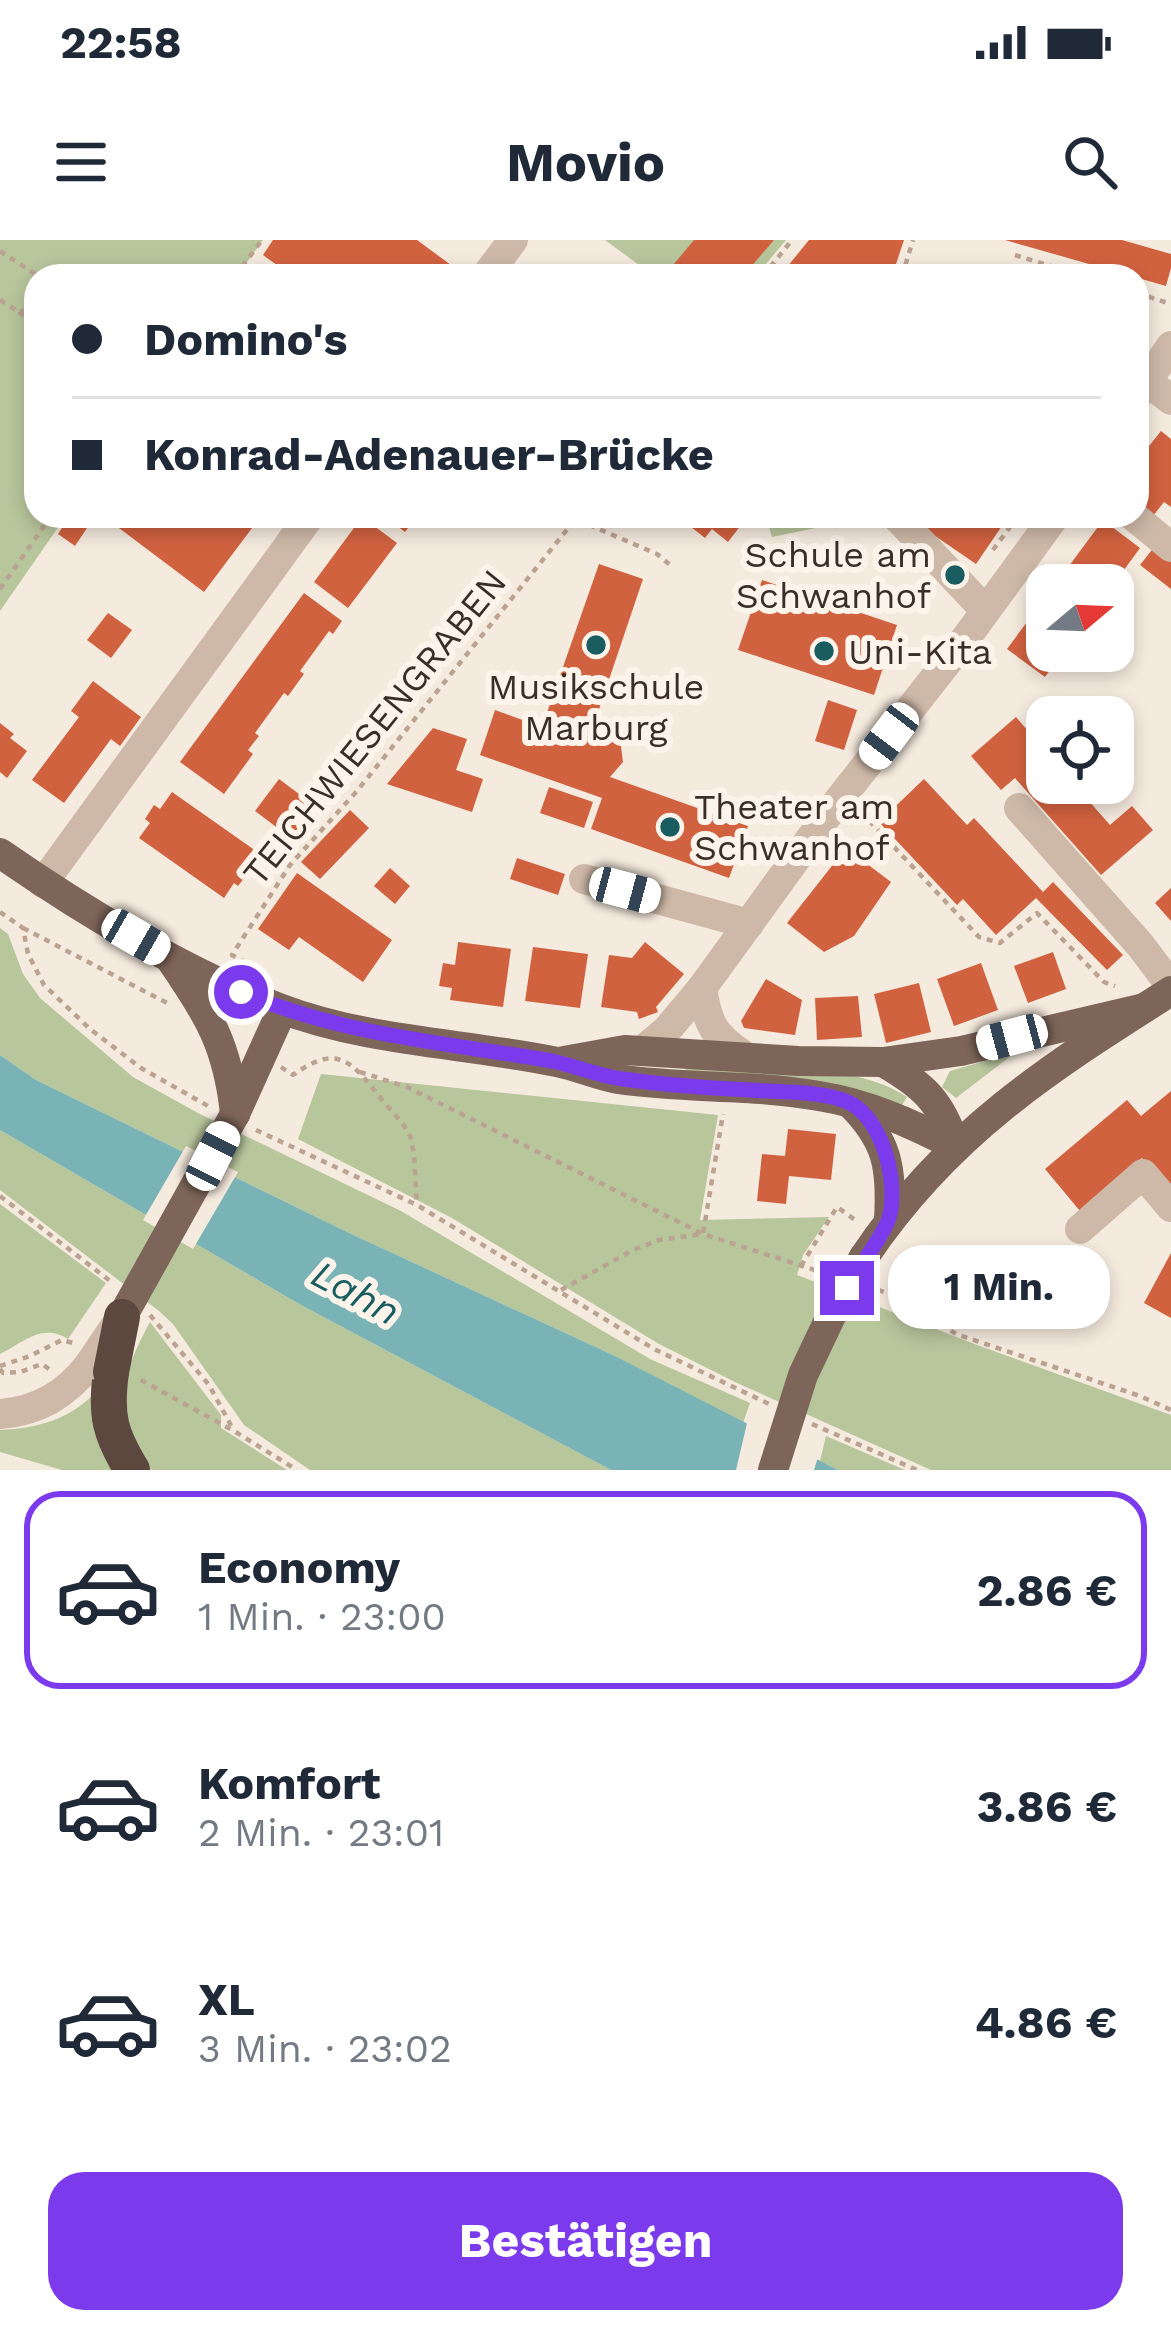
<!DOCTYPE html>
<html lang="de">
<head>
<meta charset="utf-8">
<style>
  :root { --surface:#fff; --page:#f2f2f3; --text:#1f2937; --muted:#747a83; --line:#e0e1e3; --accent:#7c3aed }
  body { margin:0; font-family:"Work Sans",sans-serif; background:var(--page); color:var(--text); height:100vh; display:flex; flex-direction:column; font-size:45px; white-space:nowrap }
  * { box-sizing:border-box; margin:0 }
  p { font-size:39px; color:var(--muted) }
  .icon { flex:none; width:66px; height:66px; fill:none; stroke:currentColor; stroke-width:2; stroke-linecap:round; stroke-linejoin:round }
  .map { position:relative; height:1230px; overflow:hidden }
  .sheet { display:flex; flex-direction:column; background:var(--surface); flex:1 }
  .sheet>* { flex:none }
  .guide { position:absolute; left:24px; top:24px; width:1125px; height:264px; border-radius:36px; box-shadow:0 6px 18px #0003; display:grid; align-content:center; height:264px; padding:0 48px; background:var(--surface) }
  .needle { width:78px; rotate:71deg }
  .buttons { position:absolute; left:1026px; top:324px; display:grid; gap:24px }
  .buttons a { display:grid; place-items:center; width:108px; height:108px; border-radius:24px; background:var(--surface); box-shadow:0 6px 18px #0003; font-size:60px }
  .end { position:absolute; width:54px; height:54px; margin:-27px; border:15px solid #7c3aed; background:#fff; box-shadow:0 0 0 6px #fff }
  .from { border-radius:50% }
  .bubble { position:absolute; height:84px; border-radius:36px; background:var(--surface); box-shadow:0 6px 18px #0003; font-size:39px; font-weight:700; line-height:84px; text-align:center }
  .car { position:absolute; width:36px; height:72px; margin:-36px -18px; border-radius:15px; box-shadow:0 0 9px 3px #0007; background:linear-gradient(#fff 24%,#345 0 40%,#fff 0 76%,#345 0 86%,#fff 0) }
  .guide b { display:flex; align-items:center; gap:42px; height:114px; font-size:45px }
  .guide b+b { border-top:3px solid var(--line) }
  .guide i { width:30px; height:30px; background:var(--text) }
  ul { padding:21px 0 0; list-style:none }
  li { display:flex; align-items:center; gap:36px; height:198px; margin:0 24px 18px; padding:0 24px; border:6px solid transparent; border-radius:36px }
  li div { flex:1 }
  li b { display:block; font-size:45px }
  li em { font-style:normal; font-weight:700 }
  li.current { border-color:var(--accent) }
  li>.icon { width:108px; height:108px; stroke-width:1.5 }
  .primary-button { display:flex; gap:24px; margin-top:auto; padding:24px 48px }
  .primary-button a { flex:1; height:138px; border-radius:36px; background:var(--accent); color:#fff; font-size:48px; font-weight:700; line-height:138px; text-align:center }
  .status { display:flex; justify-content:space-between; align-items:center; height:84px; padding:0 60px; background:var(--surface); direction:ltr }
  .status svg { height:33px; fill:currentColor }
  header { display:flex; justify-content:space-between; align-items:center; height:156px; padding:0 48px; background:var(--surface); font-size:54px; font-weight:700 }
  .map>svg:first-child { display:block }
  .green { fill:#b8c69c }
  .water { fill:#7ab3b5 }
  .pier { fill:#f5eade }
  .building { fill:#d16240 }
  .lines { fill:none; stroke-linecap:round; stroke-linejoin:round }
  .path { stroke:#bba392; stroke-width:4.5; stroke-dasharray:6 6; stroke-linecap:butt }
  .minor { stroke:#ceb9a8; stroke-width:30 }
  .major { stroke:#7e6559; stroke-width:30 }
  .highway { stroke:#5c483f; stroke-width:36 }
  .minor-bridge { stroke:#ceb9a8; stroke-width:30 }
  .major-bridge { stroke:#7e6559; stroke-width:30 }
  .highway-bridge { stroke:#5c483f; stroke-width:36 }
  .route { stroke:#7c3aed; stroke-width:15 }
  .poi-dot { fill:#1a5d61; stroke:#fcf4eb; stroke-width:4.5 }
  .labels { text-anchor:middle; stroke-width:12; stroke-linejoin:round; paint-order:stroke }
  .poi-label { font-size:36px; fill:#3b2e29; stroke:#fcf4eb; text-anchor:start }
  .street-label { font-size:36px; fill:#3b2e29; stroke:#fcf4eb }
  .water-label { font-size:39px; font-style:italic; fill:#1a5d61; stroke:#fcf4eb }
</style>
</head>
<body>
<div class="status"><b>22:58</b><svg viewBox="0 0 49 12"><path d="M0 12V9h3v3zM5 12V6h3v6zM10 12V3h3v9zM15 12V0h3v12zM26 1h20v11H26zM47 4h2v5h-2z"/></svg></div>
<header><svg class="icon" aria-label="menu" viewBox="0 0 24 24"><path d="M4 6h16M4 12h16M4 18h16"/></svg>Movio<svg class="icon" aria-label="search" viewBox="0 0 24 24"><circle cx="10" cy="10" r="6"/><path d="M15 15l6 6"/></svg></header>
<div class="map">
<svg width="1171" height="1230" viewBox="0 0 1171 1230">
  <rect width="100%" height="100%" fill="#f5eade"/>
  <g class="green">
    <polygon points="0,0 263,0 237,36 36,36 36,276 66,276 0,371"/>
    <polygon points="605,0 786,0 756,36 654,36"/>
    <polygon points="766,276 874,276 772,297"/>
    <polygon points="0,688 8,694 23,734 40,758 133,837 198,873 401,971 650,1119 750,1163 743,1183 615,1116 347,992 36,840 0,815"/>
    <polygon points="1016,812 956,858 942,847 950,831"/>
    <path d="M689,826c64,2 166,-5 218,31l-5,8 -217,-35z"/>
    <polygon points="321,834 718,875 700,980 829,977 803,1015 797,1035 977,1105 1171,1175 1171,1230 931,1230 737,1143 659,1104 452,978 298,899"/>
    <polygon points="0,890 301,1065 611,1230 310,1230 244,1185 173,1084 159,1071 0,950"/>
    <path d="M0,964l106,79 -38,56c-27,-16 -43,3 -68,15z"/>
    <path d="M150,1082l71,93v13l66,42h-136l-5,-4c-6,-11 -13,-23 -18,-34 -15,-38 5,-78 22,-110z"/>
    <path d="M96,1152l22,78h-56l-62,-18v-22c38,-2 69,-10 96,-38z"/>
    <polygon points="826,1196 905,1230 838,1230 820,1221"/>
  </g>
  <polygon class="water" points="0,815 36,840 347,992 615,1116 838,1230 611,1230 301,1065 0,890"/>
  <g class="pier">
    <polygon points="186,906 238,932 193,1009 143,980"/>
    <polygon points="748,1179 819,1214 814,1230 736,1230"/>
  </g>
  <g class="building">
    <polygon points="273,0 417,0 455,28 449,36 292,36 263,15"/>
    <polygon points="694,0 774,0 743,36 674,36 668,31"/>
    <polygon points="809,0 904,0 892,36 787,36 783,32"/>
    <polygon points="1005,0 1122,0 1171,14 1171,28 1166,46"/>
    <polygon points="1161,191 1171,199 1171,267 1164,262 1153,276 1137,264 1137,221"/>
    <polygon points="70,276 95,276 75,306 58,294"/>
    <polygon points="116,276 261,276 204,352 111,282"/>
    <polygon points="384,276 417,276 405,292"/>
    <polygon points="677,276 748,276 728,302 712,289 705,298"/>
    <polygon points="906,276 987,276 1002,286 976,324"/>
    <polygon points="362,277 397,303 348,368 314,342"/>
    <polygon points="1103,280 1140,308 1113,345 1055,345"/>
    <polygon points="1155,306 1171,319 1171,349 1140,325"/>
    <polygon points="599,324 643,339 594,484 619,491 623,522 610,537 748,586 729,638 591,589 602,558 480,515 495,470 542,487"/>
    <polygon points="762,340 897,385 874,455 738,410"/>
    <polygon points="304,353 342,381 333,394 329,391 300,431 304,434 288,456 284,453 255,493 259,496 248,510 253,514 224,554 180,522"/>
    <polygon points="1047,355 1047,411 1064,411 1045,437 1007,409"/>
    <polygon points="108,373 132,390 111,418 87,400"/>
    <polygon points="93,441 141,477 120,506 111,499 64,563 32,540 79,477 71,471"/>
    <polygon points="828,460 857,470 844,510 815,501"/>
    <polygon points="1016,477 1047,513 1047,543 1073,543 1110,585 1132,566 1153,590 1101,635 1015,538 1001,550 971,516"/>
    <polygon points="0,483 14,494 10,498 27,511 7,538 0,532"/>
    <polygon points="433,488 467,499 456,530 483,539 472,572 387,544"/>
    <polygon points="279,539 315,566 291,598 255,571"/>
    <polygon points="924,539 967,585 974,578 1043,652 1053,642 1123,715 1107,730 1036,658 996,695 963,659 957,665 879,582"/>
    <polygon points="549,547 593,562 584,588 540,573"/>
    <polygon points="172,552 256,611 244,628 249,632 238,646 234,643 224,658 139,598 150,583 145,579 154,565 160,569"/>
    <polygon points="350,570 369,588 320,639 301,622"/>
    <polygon points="846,608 891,642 854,696 824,712 787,683"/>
    <polygon points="517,618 565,634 558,655 510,639"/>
    <polygon points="390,628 410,646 395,664 374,646"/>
    <polygon points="297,633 392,700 363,742 299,697 289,710 258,689"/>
    <polygon points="1171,648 1171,681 1155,663"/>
    <polygon points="458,702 511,709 503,767 450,760 452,748 439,746 443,723 455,725"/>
    <polygon points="645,702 684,734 656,767 658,772 639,779 637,772 601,767 609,715 632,718"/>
    <polygon points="533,707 588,714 580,768 525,761"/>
    <polygon points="1053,712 1066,749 1028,763 1014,726"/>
    <polygon points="981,723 998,770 954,786 937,739"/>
    <polygon points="766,739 802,760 795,795 744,788 741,781"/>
    <polygon points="919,743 931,792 886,803 874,754"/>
    <polygon points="858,756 862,797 817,800 815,758"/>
    <polygon points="1171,851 1171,952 1142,918 1080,971 1045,929 1127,860 1141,876"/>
    <polygon points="788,889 836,894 831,940 789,936 786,964 757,961 762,914 785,916"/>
    <polygon points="1171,1013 1171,1078 1144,1063"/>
  </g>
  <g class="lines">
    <g class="path">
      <polyline points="0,11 38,36"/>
      <polyline points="1015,15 1083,36"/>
      <polyline points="235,36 262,0"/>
      <polyline points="763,36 792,0"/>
      <polyline points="902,36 913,0"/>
      <polyline points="1137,53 1171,64"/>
      <polyline points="0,60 19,72 36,68"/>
      <polyline points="19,72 36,86"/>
      <polyline points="578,280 657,314 670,325"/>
      <polyline points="993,310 1018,276"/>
      <polyline points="0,349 51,276"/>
      <polyline points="861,572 979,697 1000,703 1037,673 1104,742 1115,746"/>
      <polyline points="0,672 23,688 28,714 44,745 90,789 141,828 208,866"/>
      <polyline points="23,688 167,763"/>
      <polyline points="246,723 232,715 290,625 357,551 578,276"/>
      <path d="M281,827l12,8c47,-34 60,-11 90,26 9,11 24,25 28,38 5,21 4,45 6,66"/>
      <polyline points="360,832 407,847 703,994 827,1034"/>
      <polyline points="256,890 417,965 654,1109 769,1164"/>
      <polyline points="0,956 114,1044"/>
      <polyline points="801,1026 837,967 858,982"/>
      <polyline points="561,1050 633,1010 659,1000 703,994 723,874"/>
      <polyline points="878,1050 900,1057 956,1094 1140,1156 1171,1170"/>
      <polyline points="900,1057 919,1019 904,1010"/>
      <polyline points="150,1075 209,1145 234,1191"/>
      <polyline points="0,1126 30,1116 62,1100 73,1103"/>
      <polyline points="0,1129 3,1133 20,1132 42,1124 49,1129"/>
      <polyline points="141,1140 234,1191 297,1230"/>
      <polyline points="812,1184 917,1230"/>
    </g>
    <g class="minor">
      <polyline points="486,36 513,0"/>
      <polyline points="1147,141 1171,160"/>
      <polyline points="1137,156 1171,106"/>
      <polyline points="896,276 985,370"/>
      <polyline points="1133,276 1171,307"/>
      <polyline points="1019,568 1141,706 1171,746"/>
      <polyline points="584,639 749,684"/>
      <polyline points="43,643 310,276"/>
      <path d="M702,748c6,38 12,48 44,69"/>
      <polyline points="642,811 667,790 702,748 832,569 966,398 1055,276"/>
      <polyline points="1080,989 1143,934 1171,967"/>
      <path d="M0,1174c38,-3 65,-19 89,-49"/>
    </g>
    <g class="major">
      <path d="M0,613c82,57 186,120 279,155 89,34 186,35 278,54 20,4 40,13 61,17 66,10 135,5 201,17 49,8 92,27 136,50"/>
      <path d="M171,720c38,55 57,86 64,154"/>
      <polyline points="564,821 625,810 798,821 883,822 961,811 1144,768"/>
      <path d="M883,822c40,23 58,39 72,84"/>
      <path d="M850,863c38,38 42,64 39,117"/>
      <polyline points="235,874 282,770"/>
      <path d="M864,1017c83,-124 184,-188 307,-266"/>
    </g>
    <path class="highway" d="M111,1132c-6,43 -1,62 21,98"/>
    <polyline class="minor-bridge" points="89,1125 118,1082"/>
    <g class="major-bridge">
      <polyline points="122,1077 235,874"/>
      <polyline points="773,1230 803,1135 830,1078 864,1017"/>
    </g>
    <polyline class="highway-bridge" points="111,1132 122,1077"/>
  </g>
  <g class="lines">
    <path class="route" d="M241,752c100,43 206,51 311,69 24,5 47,15 71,18 42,6 85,9 127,11 26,2 77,1 100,13 33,17 49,80 39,115 -3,13 -33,54 -42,70"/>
  </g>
  <g class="poi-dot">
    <circle cx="955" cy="335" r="12"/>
    <circle cx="596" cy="405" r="12"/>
    <circle cx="824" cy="411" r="12"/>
    <circle cx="670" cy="587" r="12"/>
  </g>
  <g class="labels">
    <g class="poi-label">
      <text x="931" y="327" text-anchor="end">Schule am<tspan x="931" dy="41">Schwanhof</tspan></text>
      <text x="848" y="424">Uni-Kita</text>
      <text x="596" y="459" text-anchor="middle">Musikschule<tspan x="596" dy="41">Marburg</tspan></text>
      <text x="694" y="579">Theater am<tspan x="694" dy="41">Schwanhof</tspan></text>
    </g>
    <g class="street-label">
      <text transform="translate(374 487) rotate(-51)" y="13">TEICHWIESENGRABEN</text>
    </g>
    <g class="water-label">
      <text transform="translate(356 1052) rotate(28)" y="14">Lahn</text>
    </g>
  </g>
</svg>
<div class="buttons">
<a><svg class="needle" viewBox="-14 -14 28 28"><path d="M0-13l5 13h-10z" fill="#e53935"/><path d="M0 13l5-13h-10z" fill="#747a83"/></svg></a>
<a><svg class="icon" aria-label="locate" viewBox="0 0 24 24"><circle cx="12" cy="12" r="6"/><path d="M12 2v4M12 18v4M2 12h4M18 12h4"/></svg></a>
</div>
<i class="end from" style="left:241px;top:752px"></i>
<i class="end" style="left:847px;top:1048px"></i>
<div class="bubble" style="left:888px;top:1005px;width:222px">1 Min.</div>
<i class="car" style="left:889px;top:496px;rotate:217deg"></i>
<i class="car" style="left:625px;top:650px;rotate:105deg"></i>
<i class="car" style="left:136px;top:697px;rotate:120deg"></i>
<i class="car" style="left:1012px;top:797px;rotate:255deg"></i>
<i class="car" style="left:213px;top:916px;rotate:27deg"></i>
<div class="guide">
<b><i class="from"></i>Domino's</b>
<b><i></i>Konrad-Adenauer-Brücke</b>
</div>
</div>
<section class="sheet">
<ul>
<li class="current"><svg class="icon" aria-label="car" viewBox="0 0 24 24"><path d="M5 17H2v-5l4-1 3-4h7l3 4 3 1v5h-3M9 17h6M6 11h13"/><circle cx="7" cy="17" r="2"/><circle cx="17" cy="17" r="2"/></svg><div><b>Economy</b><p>1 Min. · 23:00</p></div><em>2.86 €</em></li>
<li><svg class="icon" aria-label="car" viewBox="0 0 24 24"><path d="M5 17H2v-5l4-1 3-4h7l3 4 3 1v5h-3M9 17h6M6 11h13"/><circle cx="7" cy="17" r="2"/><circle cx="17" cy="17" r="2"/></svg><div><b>Komfort</b><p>2 Min. · 23:01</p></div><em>3.86 €</em></li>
<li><svg class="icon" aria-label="car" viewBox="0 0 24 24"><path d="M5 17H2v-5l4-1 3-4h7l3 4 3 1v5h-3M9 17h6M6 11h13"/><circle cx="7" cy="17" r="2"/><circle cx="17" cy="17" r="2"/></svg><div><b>XL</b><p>3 Min. · 23:02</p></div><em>4.86 €</em></li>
</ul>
<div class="primary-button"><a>Bestätigen</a></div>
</section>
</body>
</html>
